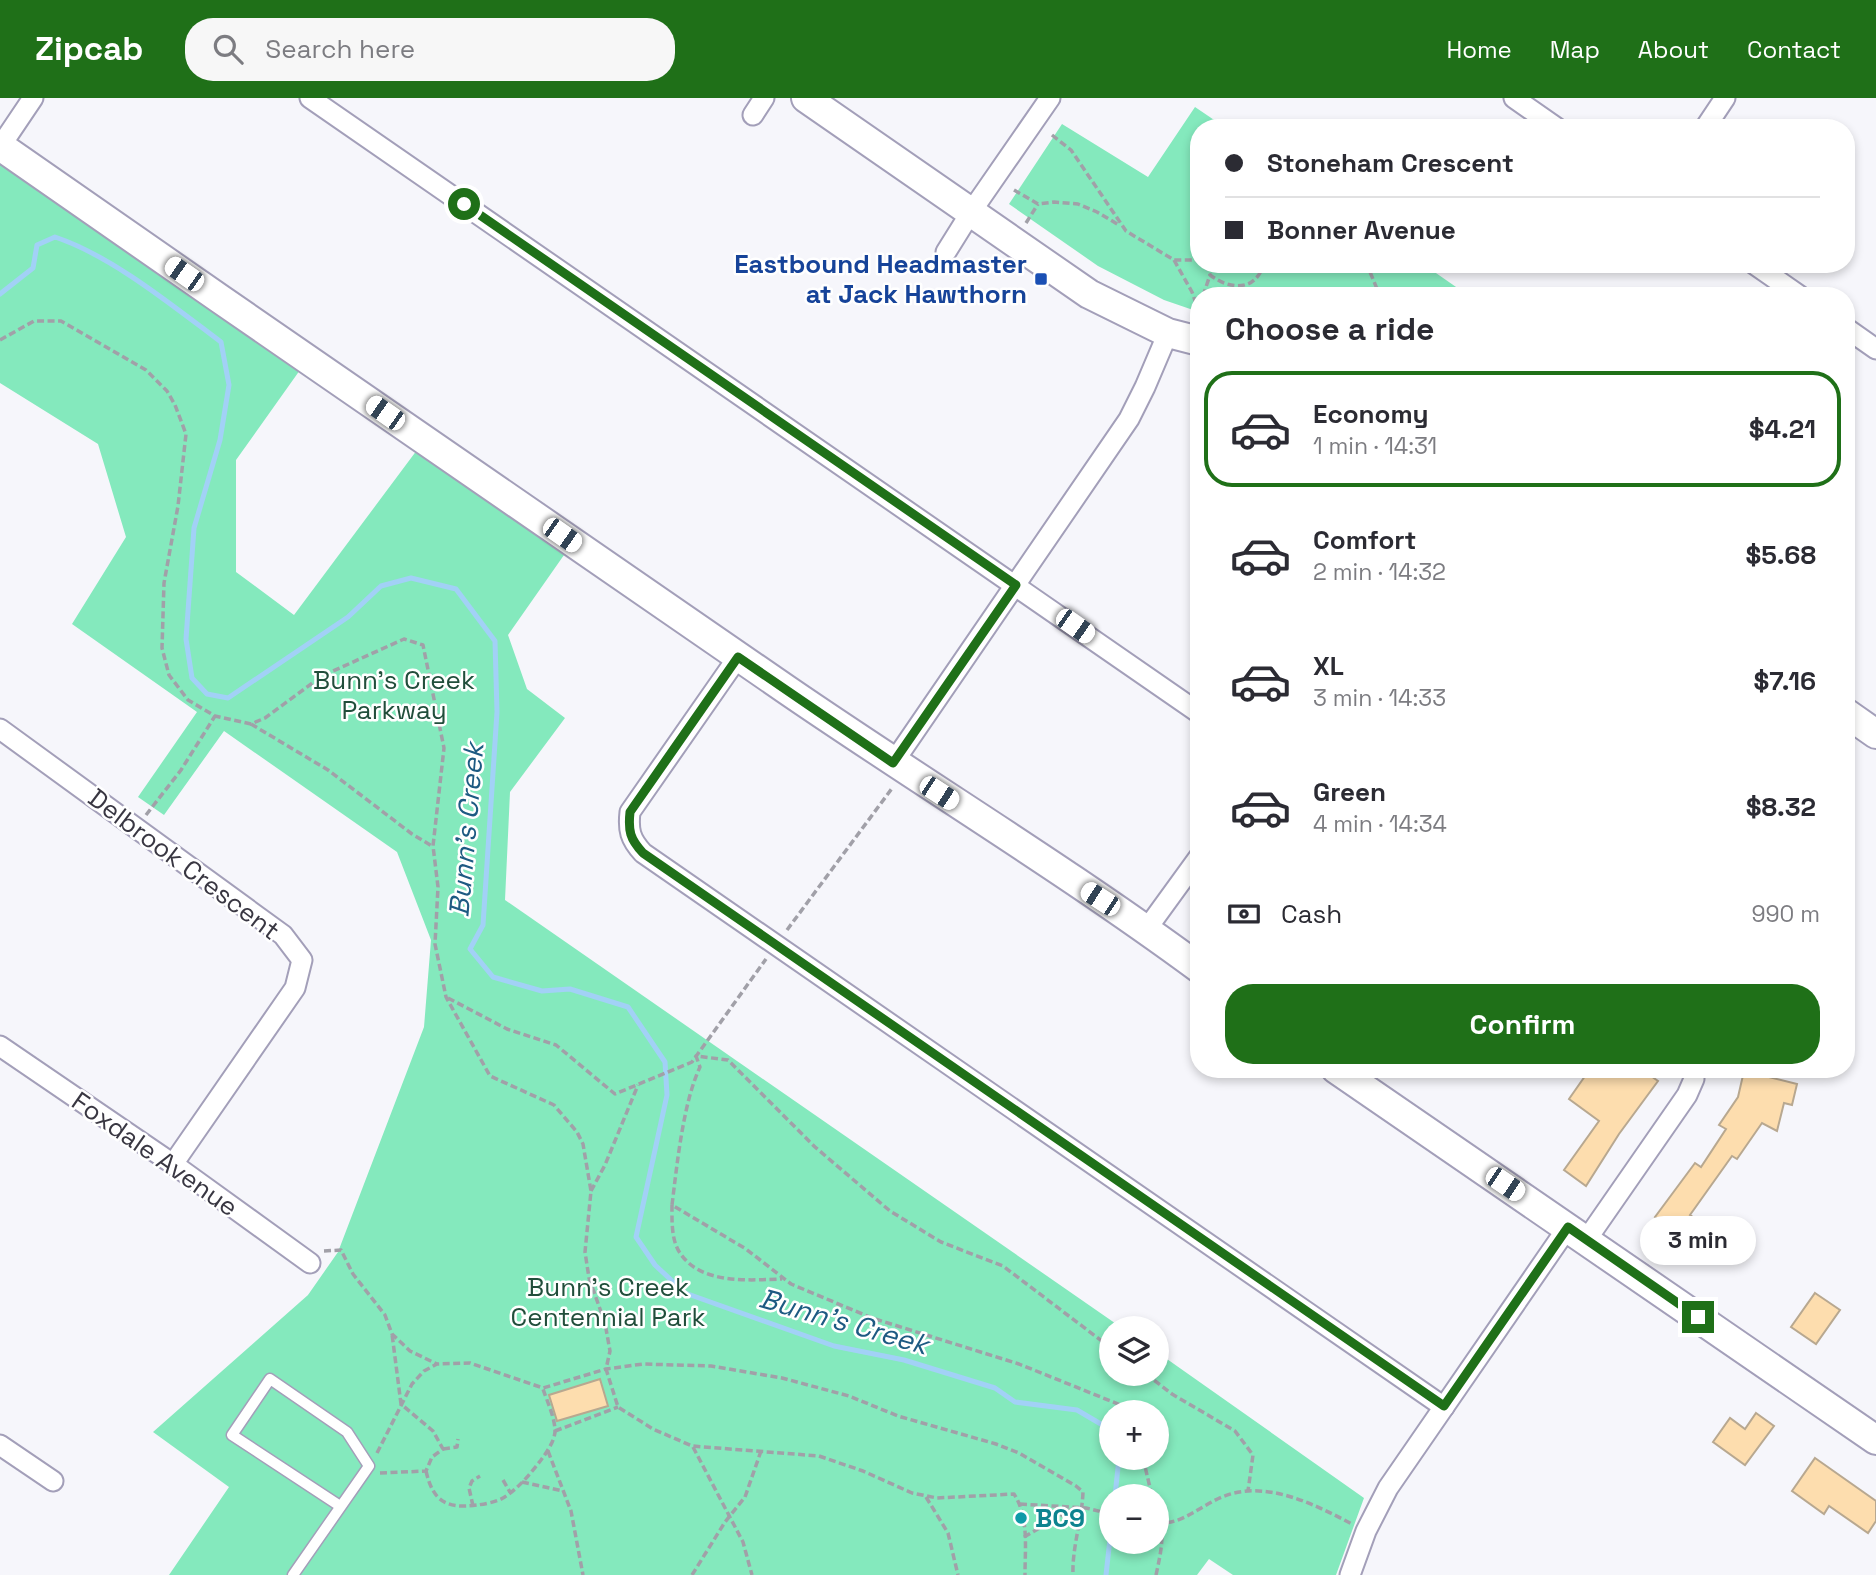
<!DOCTYPE html>
<html lang="en">
<head>
<meta charset="utf-8">
<style>
  :root { --surface:#fff; --page:#f7f7f7; --text:#2b2b33; --muted:#7c7c81; --line:#e1e1e2; --accent:#1f7018 }
  body { margin:0; font-family:"Space Grotesk",sans-serif; background:var(--page); color:var(--text); height:100vh; display:flex; flex-direction:column; font-size:26px; white-space:nowrap }
  * { box-sizing:border-box; margin:0 }
  p { font-size:23px; color:var(--muted) }
  .icon { flex:none; width:38px; height:38px; fill:none; stroke:currentColor; stroke-width:2; stroke-linecap:round; stroke-linejoin:round }
  .map { position:relative; flex:1; overflow:hidden }
  .sheet { position:absolute; left:1190px; top:189px; width:665px; height:791px; display:flex; flex-direction:column; background:var(--surface); border-radius:28px; box-shadow:0 4px 10px #0003 }
  .sheet>* { flex:none }
  .banner { position:absolute; left:1190px; top:21px; width:665px; height:154px; border-radius:28px; box-shadow:0 4px 10px #0003; display:grid; align-content:center; height:154px; padding:0 35px; background:var(--surface) }
  .tools { position:absolute; left:1099px; top:1218px; display:grid; gap:14px }
  .tools a { display:grid; place-items:center; width:70px; height:70px; border-radius:50%; background:var(--surface); box-shadow:0 4px 10px #0003; font-size:35px }
  .end { position:absolute; width:32px; height:32px; margin:-16px; border:9px solid #1f7018; background:#fff; box-shadow:0 0 0 4px #fff }
  .from { border-radius:50% }
  .bubble { position:absolute; height:49px; border-radius:24px; background:var(--surface); box-shadow:0 4px 10px #0003; font-size:23px; font-weight:600; line-height:49px; text-align:center }
  .car { position:absolute; width:21px; height:42px; margin:-21px -10px; border-radius:9px; box-shadow:0 0 5px 2px #0007; background:linear-gradient(#fff 24%,#345 0 40%,#fff 0 76%,#345 0 86%,#fff 0) }
  .banner b { display:flex; align-items:center; gap:24px; height:66px; font-size:26px }
  .banner b+b { border-top:2px solid var(--line) }
  .banner i { width:18px; height:18px; background:var(--text) }
  ul { padding:0; list-style:none }
  li { display:flex; align-items:center; gap:21px; height:116px; margin:0 14px 10px; padding:0 21px; border:4px solid transparent; border-radius:28px }
  li div { flex:1 }
  li b { display:block; font-size:26px }
  li em { font-style:normal; font-weight:600 }
  li.selected { border-color:var(--accent) }
  li>.icon { width:63px; height:63px; stroke-width:1.5 }
  h2 { padding:0 35px; font-size:32px; line-height:84px }
  .pay { display:flex; align-items:center; gap:18px; height:77px; padding:0 35px; font-size:26px }
  .pay p { margin-inline-start:auto }
  .primary-button { display:flex; gap:14px; margin-top:auto; padding:14px 35px }
  .primary-button a { flex:1; height:80px; border-radius:28px; background:var(--accent); color:#fff; font-size:28px; font-weight:600; line-height:80px; text-align:center }
  header { display:flex; align-items:center; gap:42px; box-sizing:border-box; height:98px; padding:0 35px; background:var(--accent); color:#fff }
  header strong { font-size:33px }
  nav { display:flex; gap:38px; margin-inline-start:auto; font-size:24px }
  .search { width:490px; height:63px; background:var(--page); display:flex; align-items:center; gap:18px; box-sizing:border-box; padding:0 24px; border-radius:28px; color:var(--muted); font-size:26px }
  .map>svg:first-child { display:block }
  .green { fill:#84e9bd; fill-rule:evenodd }
  .lines { fill:none; stroke-linecap:round; stroke-linejoin:round }
  .stream { stroke:#a2d1f6; stroke-width:5 }
  .building { fill:#fdddae; stroke:#b8a890; stroke-width:2 }
  .lane-casing { stroke:#a39fb9; stroke-width:13 }
  .street-casing { stroke:#a39fb9; stroke-width:23 }
  .secondary-casing { stroke:#a39fb9; stroke-width:32 }
  .path { stroke:#a1a0a8; stroke-width:3.5; stroke-dasharray:7 3.5; stroke-linecap:butt }
  .lane { stroke:#fff; stroke-width:10 }
  .street { stroke:#fff; stroke-width:19 }
  .secondary { stroke:#fff; stroke-width:28 }
  .route { stroke:#1f7018; stroke-width:9 }
  .transit-dot { fill:#1a4fb4; stroke:#fff; stroke-width:2.5 }
  .culture-dot { fill:#0f9aa8; stroke:#fff; stroke-width:2.5 }
  .labels { text-anchor:middle; stroke-width:5; stroke-linejoin:round; paint-order:stroke }
  .transit-label { font-size:26px; font-weight:bold; fill:#164399; stroke:#fff; text-anchor:end }
  .park-label { font-size:26px; fill:#214e3b; stroke:#fff }
  .street-label { font-size:26px; fill:#393742; stroke:#fff }
  .culture-label { font-size:26px; font-weight:bold; fill:#0d838f; stroke:#fff; text-anchor:start }
  .water-label { font-size:28px; font-style:italic; fill:#1d5a82; stroke:#fff }
</style>
</head>
<body>
<header>
<strong>Zipcab</strong>
<div class="search"><svg class="icon" aria-label="search" viewBox="0 0 24 24"><circle cx="10" cy="10" r="6"/><path d="M15 15l6 6"/></svg>Search here</div>
<nav><a>Home</a><a>Map</a><a>About</a><a>Contact</a></nav>
</header>
<div class="map">
<svg width="1876" height="1477" viewBox="0 0 1876 1477">
  <rect width="100%" height="100%" fill="#f6f6fb"/>
  <g class="green">
    <polygon points="1195,9 1226,30 1199,30 1199,166 1423,166 1469,198 1199,198 1199,214 1164,202 1098,168 1009,106 1062,26 1148,79"/>
    <path d="M0,64l300,208 -64,90v112l58,43 123,-165 147,105 -56,80 19,54 38,29 -55,74 -5,108 617,428h-11v46h46v-22l207,146 -28,77h-103l-24,-16 -12,16h-1028l60,-88 -76,-55 155,-137 30,-43 86,-225 7,-87 -34,-88 -173,-121 -60,84 -26,-18 59,-85 -125,-88 54,-87 -28,-93 -98,-61zM1111,1314h46v46h-46zM1111,1398h46v46h-46z"/>
  </g>
  <g class="lines">
    <g class="stream">
      <path d="M0,196l33,-26 4,-23 18,-8c57,19 118,69 166,105l8,43 -9,55 -26,88 -8,111 6,39 15,16 21,4 120,-81 33,-31 30,-8 45,11 39,52 2,71 -14,213 -13,24 23,28 49,14 28,-2 58,18 37,55 2,33 -31,142 19,28 30,28 149,53 70,14 91,28 20,14 62,8 34,20"/>
      <polyline points="1115,1398 1119,1360"/>
      <polyline points="1106,1477 1111,1432"/>
    </g>
  </g>
  <g class="building">
    <polygon points="1590,971 1641,971 1658,983 1619,1036 1586,1088 1564,1072 1599,1023 1569,1001"/>
    <polygon points="1744,973 1797,986 1792,1007 1784,1005 1777,1033 1762,1025 1737,1061 1732,1058 1690,1117 1706,1128 1682,1165 1658,1147 1670,1130 1655,1119 1695,1065 1701,1069 1726,1031 1719,1027 1738,999"/>
    <polygon points="1815,1195 1840,1212 1816,1246 1791,1229"/>
    <polygon points="600,1281 608,1308 557,1323 549,1297"/>
    <polygon points="1756,1315 1774,1328 1745,1367 1713,1344 1730,1320 1745,1331"/>
    <polygon points="1815,1360 1876,1403 1876,1423 1868,1435 1829,1408 1824,1416 1792,1393"/>
  </g>
  <g class="lines">
    <g class="lane-casing">
      <polyline id="lane" points="293,1477 369,1368 347,1334 270,1281 232,1337 340,1408"/>
    </g>
    <g class="street-casing">
      <g id="street">
        <polyline points="310,0 1199,615"/>
        <polyline points="1514,0 1557,30"/>
        <polyline points="753,17 764,0"/>
        <polyline points="1705,30 1725,0"/>
        <polyline points="0,49 33,0"/>
        <polyline points="946,154 971,114 1050,0"/>
        <polyline points="1754,166 1800,198"/>
        <polyline points="1846,230 1876,251"/>
        <path d="M738,559l-108,155c-2,18 0,27 13,41l801,554"/>
        <polyline points="0,631 283,837 302,862 295,890 173,1066"/>
        <polyline points="893,665 1129,321 1145,289 1168,235"/>
        <polyline points="1146,832 1199,759"/>
        <polyline points="0,948 173,1066 310,1165"/>
        <polyline points="1587,1141 1687,997 1694,981 1694,971"/>
        <polyline points="0,1347 53,1383"/>
        <polyline points="1350,1477 1366,1433 1388,1390 1568,1129"/>
      </g>
    </g>
    <g class="secondary-casing">
      <g id="secondary">
        <polyline points="806,0 1089,196 1168,235 1199,243"/>
        <path d="M0,48c262,182 524,365 787,544 137,94 279,180 412,278"/>
        <polyline points="1846,615 1876,636"/>
        <polyline points="1336,971 1876,1342"/>
      </g>
    </g>
    <g class="path">
      <polyline points="1052,37 1071,52 1126,133 1174,162 1199,162"/>
      <polyline points="1014,92 1038,106 1054,104 1078,106 1097,114 1119,127"/>
      <polyline points="1026,125 1038,106"/>
      <polyline points="1174,162 1192,194 1198,211"/>
      <polyline points="1197,162 1199,156"/>
      <polyline points="1206,166 1210,177"/>
      <polyline points="1364,166 1370,174 1380,198"/>
      <path d="M1203,198l7,-21c20,15 45,17 54,-11"/>
      <path d="M0,242l34,-19h27l85,49 21,21 8,14 11,29 -8,72 -14,77 -2,65 7,27 19,25 27,16 36,8 14,-6 57,-42 82,-37 19,6 21,103 -11,98 5,41 -3,57 11,53 44,79 64,29 23,27 6,12 8,47 -6,61 4,26 16,45 5,28 -4,18 12,38 35,22 39,17 127,10 44,15 49,22 25,5 77,-4c15,23 11,54 11,81"/>
      <polyline points="251,626 328,672 412,736 432,748"/>
      <polyline points="146,717 181,672 215,618"/>
      <polyline points="787,832 893,689"/>
      <polyline points="448,900 507,931 556,947 615,996 692,964 766,861"/>
      <polyline points="591,1093 605,1067 638,987"/>
      <path d="M672,1107c0,15 -1,35 8,48 21,32 69,27 102,26"/>
      <polyline points="324,1153 341,1152 353,1176 385,1217 392,1236 410,1253 437,1266"/>
      <path d="M1111,1250l-108,-82 -62,-24 -51,-31 -75,-64 -87,-87 -32,-4 4,11c-17,36 -23,98 -28,138l74,44 45,35 81,34 147,46 104,42 3,6"/>
      <polyline points="1146,1276 1172,1296 1235,1333 1253,1357 1248,1393"/>
      <polyline points="555,1333 618,1309"/>
      <polyline points="693,1349 743,1444 752,1477"/>
      <polyline points="443,1351 457,1349 458,1341"/>
      <polyline points="548,1353 571,1413 583,1477"/>
      <path d="M377,1355l35,-69 12,-13 13,-7 33,-1 73,25 63,-19 37,-5 68,2 71,12 67,18 49,20 98,28 23,9 57,33 7,6c-1,28 -11,55 -10,83"/>
      <polyline points="1143,1360 1152,1398"/>
      <path d="M426,1373c7,31 21,38 51,34 8,-1 19,-3 26,-7 15,-9 28,-25 38,-38 6,-8 14,-20 14,-29 0,-13 -8,-30 -12,-42"/>
      <polyline points="380,1375 426,1373 432,1359 443,1351 433,1333 401,1306 392,1236"/>
      <polyline points="503,1382 510,1394"/>
      <polyline points="522,1384 563,1393"/>
      <polyline points="926,1399 948,1435 958,1477"/>
      <polyline points="1020,1406 1086,1410 1111,1416"/>
      <polyline points="473,1408 469,1390 472,1383 480,1378"/>
      <path d="M1157,1425c25,2 43,-17 65,-26 43,-18 92,7 130,27"/>
      <polyline points="1024,1439 1074,1410"/>
      <polyline points="692,1477 725,1424 745,1399 761,1353"/>
      <path d="M1156,1477c5,-23 10,-44 1,-66"/>
    </g>
    <use href="#lane" class="lane"/>
    <use href="#street" class="street"/>
    <use href="#secondary" class="secondary"/>
  </g>
  <g class="lines">
    <path class="route" d="M464,106l552,381 -123,178 -155,-106 -108,155c-2,19 0,27 13,41l801,553 124,-179 130,90"/>
  </g>
  <rect class="transit-dot" x="1034" y="174" width="14" height="14" rx="3.5"/>
  <circle class="culture-dot" cx="1021" cy="1420" r="7"/>
  <g class="labels">
    <g class="transit-label">
      <text x="1027" y="175">Eastbound Headmaster<tspan x="1027" dy="30">at Jack Hawthorn</tspan></text>
    </g>
    <g class="park-label">
      <text x="394" y="591">Bunn's Creek<tspan x="394" dy="30">Parkway</tspan></text>
      <text x="608" y="1198">Bunn's Creek<tspan x="608" dy="30">Centennial Park</tspan></text>
    </g>
    <g class="street-label">
      <text transform="translate(184 766) rotate(37)" y="9">Delbrook Crescent</text>
      <text transform="translate(155 1056) rotate(35)" y="9">Foxdale Avenue</text>
    </g>
    <g class="culture-label">
      <text x="1035" y="1429">BC9</text>
    </g>
    <g class="water-label">
      <text transform="translate(466 732) rotate(-85)" y="10">Bunn's Creek</text>
      <text transform="translate(844 1223) rotate(16)" y="10">Bunn's Creek</text>
    </g>
  </g>
</svg>
<div class="tools">
<a><svg class="icon" aria-label="layers" viewBox="0 0 24 24"><path d="M12 4l9 5-9 5-9-5zM3 14l9 5 9-5"/></svg></a>
<a>+</a>
<a>−</a>
</div>
<i class="end from" style="left:464px;top:106px"></i>
<i class="end" style="left:1698px;top:1219px"></i>
<div class="bubble" style="left:1640px;top:1118px;width:116px">3 min</div>
<i class="car" style="left:184px;top:176px;rotate:305deg"></i>
<i class="car" style="left:385px;top:315px;rotate:305deg"></i>
<i class="car" style="left:562px;top:437px;rotate:125deg"></i>
<i class="car" style="left:1075px;top:528px;rotate:125deg"></i>
<i class="car" style="left:939px;top:695px;rotate:123deg"></i>
<i class="car" style="left:1100px;top:801px;rotate:303deg"></i>
<i class="car" style="left:1505px;top:1086px;rotate:124deg"></i>
<div class="banner">
<b><i class="from"></i>Stoneham Crescent</b>
<b><i></i>Bonner Avenue</b>
</div>
<section class="sheet">
<h2>Choose a ride</h2>
<ul>
<li class="selected"><svg class="icon" aria-label="car" viewBox="0 0 24 24"><path d="M5 17H2v-5l4-1 3-4h7l3 4 3 1v5h-3M9 17h6M6 11h13"/><circle cx="7" cy="17" r="2"/><circle cx="17" cy="17" r="2"/></svg><div><b>Economy</b><p>1 min · 14:31</p></div><em>$4.21</em></li>
<li><svg class="icon" aria-label="car" viewBox="0 0 24 24"><path d="M5 17H2v-5l4-1 3-4h7l3 4 3 1v5h-3M9 17h6M6 11h13"/><circle cx="7" cy="17" r="2"/><circle cx="17" cy="17" r="2"/></svg><div><b>Comfort</b><p>2 min · 14:32</p></div><em>$5.68</em></li>
<li><svg class="icon" aria-label="car" viewBox="0 0 24 24"><path d="M5 17H2v-5l4-1 3-4h7l3 4 3 1v5h-3M9 17h6M6 11h13"/><circle cx="7" cy="17" r="2"/><circle cx="17" cy="17" r="2"/></svg><div><b>XL</b><p>3 min · 14:33</p></div><em>$7.16</em></li>
<li><svg class="icon" aria-label="car" viewBox="0 0 24 24"><path d="M5 17H2v-5l4-1 3-4h7l3 4 3 1v5h-3M9 17h6M6 11h13"/><circle cx="7" cy="17" r="2"/><circle cx="17" cy="17" r="2"/></svg><div><b>Green</b><p>4 min · 14:34</p></div><em>$8.32</em></li>
</ul>
<div class="pay"><svg class="icon" aria-label="cash" viewBox="0 0 24 24"><path d="M3 7h18v10H3z"/><circle cx="12" cy="12" r="2"/></svg>Cash<p>990 m</p></div>
<div class="primary-button"><a>Confirm</a></div>
</section>
</div>
</body>
</html>
